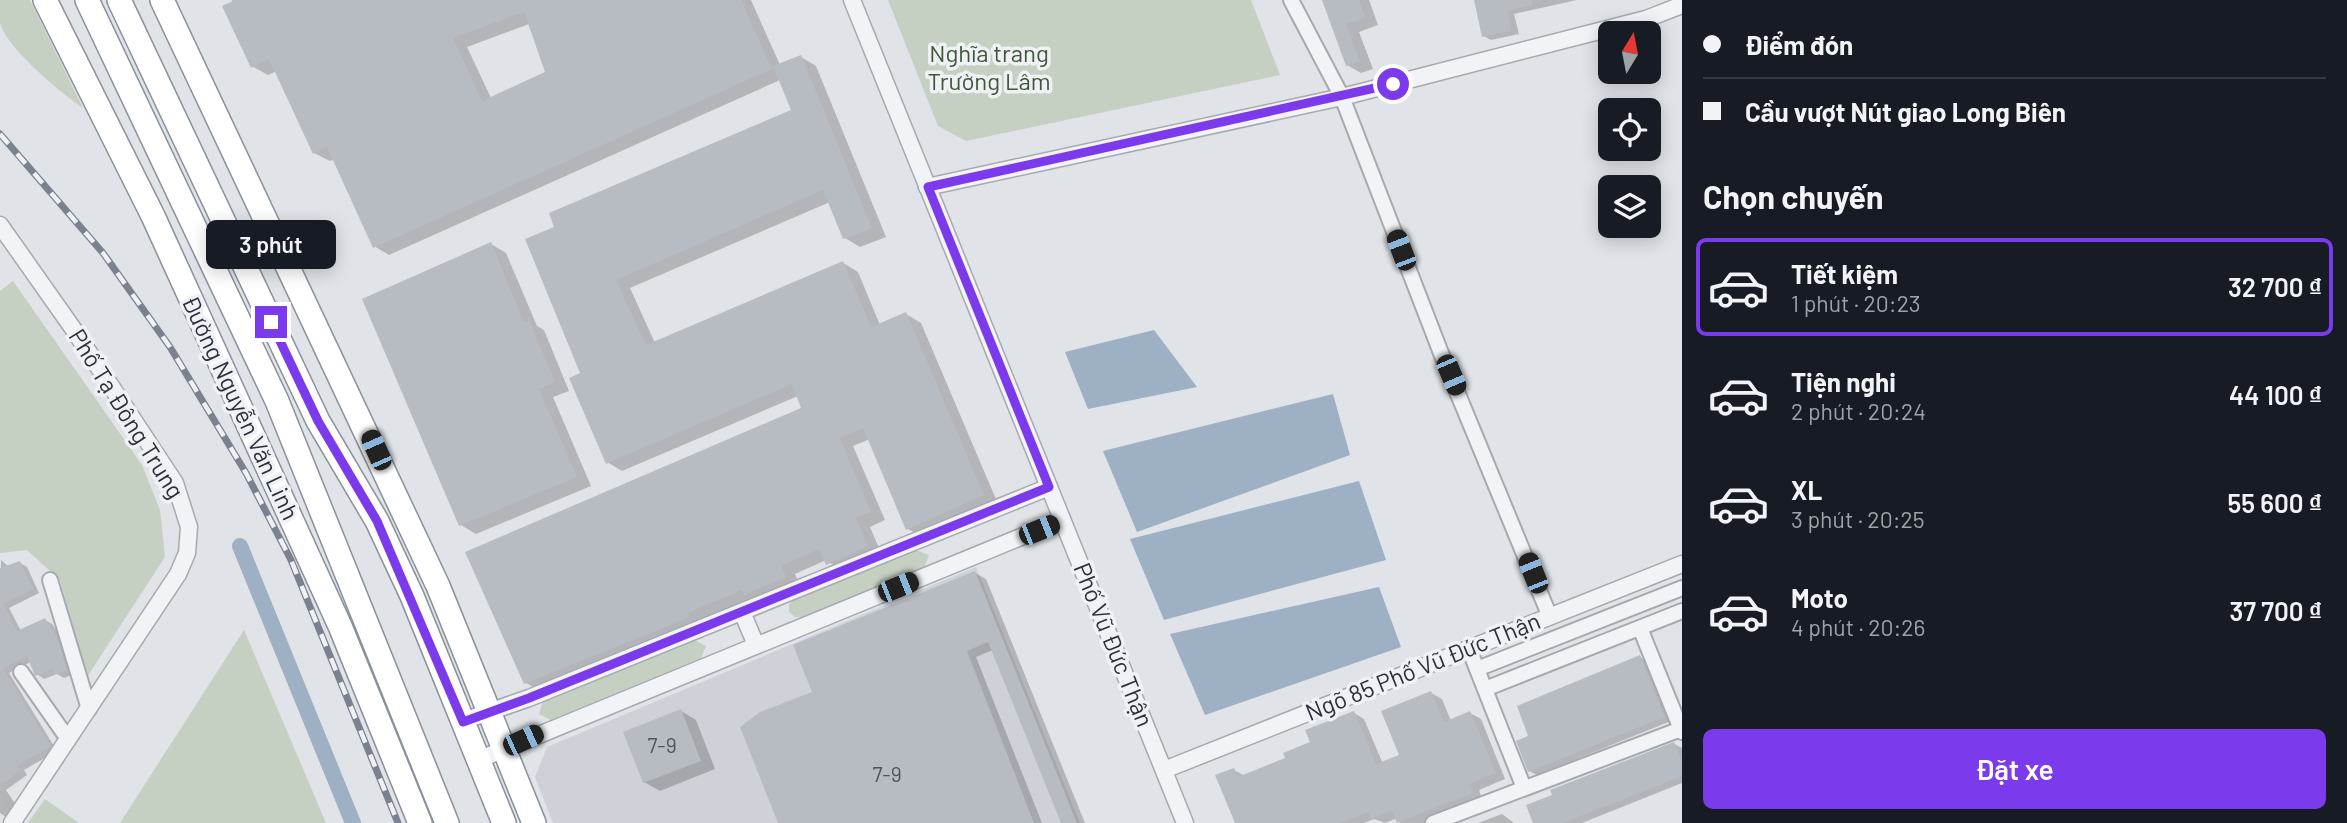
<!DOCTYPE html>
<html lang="vi">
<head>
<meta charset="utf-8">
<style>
  :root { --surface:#171b24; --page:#20242c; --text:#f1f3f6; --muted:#9ea1a6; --line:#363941; --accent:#7c3aed }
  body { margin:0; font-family:Barlow,sans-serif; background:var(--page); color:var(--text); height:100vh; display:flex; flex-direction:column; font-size:26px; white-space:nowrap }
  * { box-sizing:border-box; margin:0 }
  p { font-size:23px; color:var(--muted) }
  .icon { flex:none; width:38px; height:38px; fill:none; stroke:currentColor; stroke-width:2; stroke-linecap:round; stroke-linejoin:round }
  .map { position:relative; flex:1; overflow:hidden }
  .panel { display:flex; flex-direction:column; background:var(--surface); width:665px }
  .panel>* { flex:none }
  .guide { display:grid; align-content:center; height:154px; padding:0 21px; background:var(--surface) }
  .needle { width:46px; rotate:10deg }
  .buttons { position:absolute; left:1598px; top:21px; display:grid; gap:14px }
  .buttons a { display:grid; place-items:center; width:63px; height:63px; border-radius:10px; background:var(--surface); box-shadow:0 4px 18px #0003; font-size:35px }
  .end { position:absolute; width:32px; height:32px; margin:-16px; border:9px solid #7c3aed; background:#fff; box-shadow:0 0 0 4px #fff }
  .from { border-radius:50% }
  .bubble { position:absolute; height:49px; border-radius:10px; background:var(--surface); box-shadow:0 4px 18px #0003; font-size:23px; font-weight:600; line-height:49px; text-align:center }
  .car { position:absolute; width:21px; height:42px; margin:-21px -10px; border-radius:9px; box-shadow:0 0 5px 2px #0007; background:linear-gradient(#222 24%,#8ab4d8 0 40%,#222 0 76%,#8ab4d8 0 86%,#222 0) }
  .guide b { display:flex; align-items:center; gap:24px; height:66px; font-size:26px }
  .guide b+b { border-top:2px solid var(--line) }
  .guide i { width:18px; height:18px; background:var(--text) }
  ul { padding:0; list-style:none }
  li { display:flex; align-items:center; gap:21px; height:98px; margin:0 14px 10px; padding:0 7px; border:4px solid transparent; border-radius:10px }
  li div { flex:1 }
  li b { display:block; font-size:26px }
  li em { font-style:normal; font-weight:600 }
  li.current { border-color:var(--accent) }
  li>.icon { width:63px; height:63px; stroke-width:1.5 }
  h2 { padding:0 21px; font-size:32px; line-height:84px }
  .button { display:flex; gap:14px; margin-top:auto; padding:14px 21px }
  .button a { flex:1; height:80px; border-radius:10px; background:var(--accent); color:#fff; font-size:28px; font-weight:600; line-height:80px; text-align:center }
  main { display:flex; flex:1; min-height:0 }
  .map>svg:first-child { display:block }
  .built { fill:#ced2d8 }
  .green { fill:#c5d0c2 }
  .water { fill:#9eb0c3 }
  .shadow { fill:#0003; fill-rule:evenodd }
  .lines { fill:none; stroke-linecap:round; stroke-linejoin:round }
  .canal { stroke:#9eb0c3; stroke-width:16 }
  .building { fill:#b7bcc3; fill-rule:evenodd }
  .minor-casing { stroke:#a6aab0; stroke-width:18 }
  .tertiary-casing { stroke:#a6aab0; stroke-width:19 }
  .trunk-casing { stroke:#89909c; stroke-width:26 }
  .minor { stroke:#f2f3f6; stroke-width:14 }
  .tertiary { stroke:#f2f3f6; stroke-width:16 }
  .trunk { stroke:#fff; stroke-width:23 }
  .rail-casing { stroke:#7b828f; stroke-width:7 }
  .rail { stroke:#eff1f5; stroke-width:4.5; stroke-dasharray:13; stroke-linecap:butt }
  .route { stroke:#7c3aed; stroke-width:9 }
  .labels { text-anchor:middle; stroke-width:7; stroke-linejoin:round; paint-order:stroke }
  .number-label { font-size:21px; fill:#4d545e }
  .park-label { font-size:24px; fill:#3f5739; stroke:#eff1f5 }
  .street-label { font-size:24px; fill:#2a313c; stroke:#eff1f5 }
</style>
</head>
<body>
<main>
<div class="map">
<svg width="1682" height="823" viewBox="0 0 1682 823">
  <rect width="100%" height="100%" fill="#e0e3e7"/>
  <polygon class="built" points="976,567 1080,823 553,823 535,777 547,747"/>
  <g class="green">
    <path d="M0,0h30l53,108c-21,-14 -79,-62 -83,-86 0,-7 0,-15 0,-22z"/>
    <polygon points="888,0 1251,0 1280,75 966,141 938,126"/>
    <polygon points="13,281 142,465 160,510 165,557 87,677 60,580 27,550 0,553 0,291"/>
    <polygon points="916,550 929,555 924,568 803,617 795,617 789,612 789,604 796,598"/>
    <polygon points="244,630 326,823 120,823"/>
    <polygon points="694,640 706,646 701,658 551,720 539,714 543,701"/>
    <polygon points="45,799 79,823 28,823"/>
  </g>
  <g class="water">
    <polygon points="1154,330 1197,387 1088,409 1065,352"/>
    <polygon points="1333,394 1350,455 1137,532 1103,451"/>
    <polygon points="1359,481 1386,560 1164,620 1130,539"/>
    <polygon points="1379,587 1401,647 1205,715 1170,634"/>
  </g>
  <g class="shadow">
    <path d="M232,0h519l29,65 21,-8 15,9 70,171 -26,10 -15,-9 -15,-36 -200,86 25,55 188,-80 15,9 22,53 26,-11 15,9 77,181 -75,33 -15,-8 -38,-90 -17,7 32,74 -15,7 12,28 -39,17 -17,-12 -31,14 5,12 -259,105 -15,-8 278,-274 -6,-13 -176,75 -15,-9 -24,-88 -26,-146 236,-117 -13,-31 -391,175 -15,-9 -39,-87 -5,2 -16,-8 -37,-82 -9,4 -16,-9zM529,24l18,49 -56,25 -24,-51z"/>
    <polygon points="1324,0 1369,0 1378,25 1359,32 1373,69 1361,73 1347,65"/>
    <polygon points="1476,0 1577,0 1514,14 1519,34 1491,40 1484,36"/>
    <polygon points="491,244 506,253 537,326 544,330 569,391 553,397 591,486 476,534 461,525"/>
    <polygon points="1,560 9,567 20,563 27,567 39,593 9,608 21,631 45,620 52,624 65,643 74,674 64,678 57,674 44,679 37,674 31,662 9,673 57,751 24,770 27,775 6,790 18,808 6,817 0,813"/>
    <polygon points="975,573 986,579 1085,823 1063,823 993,650 976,657 1042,823 780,823 814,693"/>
    <polygon points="1640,657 1647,662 1671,721 1537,775 1529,771 1531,737"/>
    <polygon points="1431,693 1442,699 1451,721 1470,713 1481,719 1505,779 1479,790 1482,799 1437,823 1400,823 1395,819 1385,823 1374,819 1364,823 1237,823 1234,770 1245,776 1287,759 1354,713 1364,719 1383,764 1402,756"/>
    <polygon points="681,711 696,720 715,769 660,791 644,782"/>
    <polygon points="1674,744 1682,748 1682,783 1582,823 1535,823"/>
    <polygon points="1502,814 1514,823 1478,823"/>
  </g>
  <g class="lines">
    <polyline class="canal" points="240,546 353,823"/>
  </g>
  <g class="building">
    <path d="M235,0h506l31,69 -399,179 -46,-101 -14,7 -44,-95 -18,9 -29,-62zM524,12l21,60 -63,29 -29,-63z"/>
    <polygon points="1322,0 1359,0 1365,18 1346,24 1360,61 1346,66"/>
    <polygon points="1474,0 1532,0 1532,5 1507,11 1512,31 1482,37"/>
    <polygon points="801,55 872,228 843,239 823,190 616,280 646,345 843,261 871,327 906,312 984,495 906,530 863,428 840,438 871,512 856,518 868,546 826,565 819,549 781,566 786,577 744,595 742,590 688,613 690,617 524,684 465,552 801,408 792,384 606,464 569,378 580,373 525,239 554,227 549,213 791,110 773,66"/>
    <polygon points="491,242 524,322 529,320 555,382 539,389 577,477 459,526 362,299"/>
    <polygon points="20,561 33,589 3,604 17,631 45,618 57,638 67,670 55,674 53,669 35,676 27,656 3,669 51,746 17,766 21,770 0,786 0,568"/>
    <polygon points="975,571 1077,823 1061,823 988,642 967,651 1034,823 778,823 740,727 760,712 812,692 793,645"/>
    <polygon points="1640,655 1664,717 1528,772 1516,741 1528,736 1517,706"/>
    <polygon points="1431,691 1444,722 1470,711 1485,746 1496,773 1469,784 1473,793 1397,823 1392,811 1371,819 1368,812 1340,823 1235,823 1215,775 1234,768 1238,777 1285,758 1283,753 1310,742 1305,730 1354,711 1376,764 1399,755 1381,711"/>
    <polygon points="681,709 701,761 643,783 623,732"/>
    <polygon points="1674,742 1682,761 1682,776 1563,823 1533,823 1526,805 1552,795 1550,790"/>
  </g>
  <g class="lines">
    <g class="minor-casing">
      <g id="minor">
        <polyline points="1291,0 1342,97 1441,353 1550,617"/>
        <polyline points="50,580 89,709"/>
        <polyline points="1640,628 1682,732"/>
        <polyline points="1469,649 1524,788"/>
        <polyline points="1477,669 1682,588"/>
        <polyline points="21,672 68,739"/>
        <polyline points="1485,689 1682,611"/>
        <polyline points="1433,823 1681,729"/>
      </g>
    </g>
    <g class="tertiary-casing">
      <g id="tertiary">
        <polyline points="852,0 1185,823"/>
        <polyline points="927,187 1342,97 1646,19 1682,5"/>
        <polyline points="0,225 74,330 175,483 189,527 187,553 178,574 12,823"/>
        <polyline points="742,612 756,645"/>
        <polyline points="463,721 529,698 1049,487"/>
        <polyline points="478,760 1062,520"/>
        <polyline points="1164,770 1682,564"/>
      </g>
    </g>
    <g class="trunk-casing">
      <g id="trunk">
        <polyline points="45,0 153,216 340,626 420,823"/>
        <polyline points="87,0 277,401 447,823"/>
        <polyline points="119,0 318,421 377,521 412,596 504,823"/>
        <polyline points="162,0 438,586 534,823"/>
      </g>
    </g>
    <use href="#minor" class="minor"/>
    <use href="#tertiary" class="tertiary"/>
    <use href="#trunk" class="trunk"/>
    <g class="rail-casing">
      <polyline id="rail" points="0,134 103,253 170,347 246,473 291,560 398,823"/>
    </g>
    <use href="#rail" class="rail"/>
  </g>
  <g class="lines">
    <polyline class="route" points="271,322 318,421 377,521 463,722 529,698 1049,487 928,187 1393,84"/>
  </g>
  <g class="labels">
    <g class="number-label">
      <text x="662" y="753">7-9</text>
      <text x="887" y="782">7-9</text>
    </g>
    <g class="park-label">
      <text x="989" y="62">Nghĩa trang<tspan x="989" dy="28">Trường Lâm</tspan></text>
    </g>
    <g class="street-label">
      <text transform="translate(240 408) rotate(65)" y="8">Đường Nguyễn Văn Linh</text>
      <text transform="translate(126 414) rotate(58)" y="8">Phố Tạ Đông Trung</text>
      <text transform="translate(1113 645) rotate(68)" y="8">Phố Vũ Đức Thận</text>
      <text transform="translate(1423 667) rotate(-22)" y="8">Ngõ 85 Phố Vũ Đức Thận</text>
    </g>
  </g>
</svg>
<div class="buttons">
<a><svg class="needle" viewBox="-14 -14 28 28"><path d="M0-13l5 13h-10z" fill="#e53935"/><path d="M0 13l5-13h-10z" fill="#9ea1a6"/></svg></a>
<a><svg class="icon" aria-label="locate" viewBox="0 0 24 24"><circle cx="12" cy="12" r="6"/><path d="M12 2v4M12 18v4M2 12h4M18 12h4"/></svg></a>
<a><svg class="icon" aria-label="layers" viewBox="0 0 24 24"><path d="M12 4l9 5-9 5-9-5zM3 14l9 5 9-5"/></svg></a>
</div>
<i class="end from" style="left:1393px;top:84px"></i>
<i class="end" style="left:271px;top:322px"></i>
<div class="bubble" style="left:206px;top:220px;width:130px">3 phút</div>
<i class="car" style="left:1401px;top:250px;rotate:339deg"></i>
<i class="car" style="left:1451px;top:375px;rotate:157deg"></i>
<i class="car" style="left:376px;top:450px;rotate:336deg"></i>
<i class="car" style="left:1039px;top:530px;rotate:68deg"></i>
<i class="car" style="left:1533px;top:573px;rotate:338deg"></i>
<i class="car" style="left:898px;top:587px;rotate:68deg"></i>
<i class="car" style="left:523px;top:740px;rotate:65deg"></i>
</div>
<section class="panel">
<div class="guide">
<b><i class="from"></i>Điểm đón</b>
<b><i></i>Cầu vượt Nút giao Long Biên</b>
</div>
<h2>Chọn chuyến</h2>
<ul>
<li class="current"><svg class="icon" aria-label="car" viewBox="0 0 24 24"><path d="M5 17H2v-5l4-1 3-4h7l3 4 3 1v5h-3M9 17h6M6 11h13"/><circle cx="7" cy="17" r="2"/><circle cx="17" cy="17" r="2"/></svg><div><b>Tiết kiệm</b><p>1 phút · 20:23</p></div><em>32 700 ₫</em></li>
<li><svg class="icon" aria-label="car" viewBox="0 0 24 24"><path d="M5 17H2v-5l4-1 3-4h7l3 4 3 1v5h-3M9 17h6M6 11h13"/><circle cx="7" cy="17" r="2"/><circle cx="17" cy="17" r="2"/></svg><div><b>Tiện nghi</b><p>2 phút · 20:24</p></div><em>44 100 ₫</em></li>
<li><svg class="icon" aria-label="car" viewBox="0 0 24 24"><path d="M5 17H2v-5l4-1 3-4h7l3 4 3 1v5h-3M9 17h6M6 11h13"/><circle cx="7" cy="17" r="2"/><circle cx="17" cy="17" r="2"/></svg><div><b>XL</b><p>3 phút · 20:25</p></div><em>55 600 ₫</em></li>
<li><svg class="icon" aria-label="car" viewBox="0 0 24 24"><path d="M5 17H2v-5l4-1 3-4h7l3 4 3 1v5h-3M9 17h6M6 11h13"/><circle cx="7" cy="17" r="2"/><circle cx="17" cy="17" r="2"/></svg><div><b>Moto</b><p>4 phút · 20:26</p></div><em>37 700 ₫</em></li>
</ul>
<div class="button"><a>Đặt xe</a></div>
</section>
</main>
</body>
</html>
